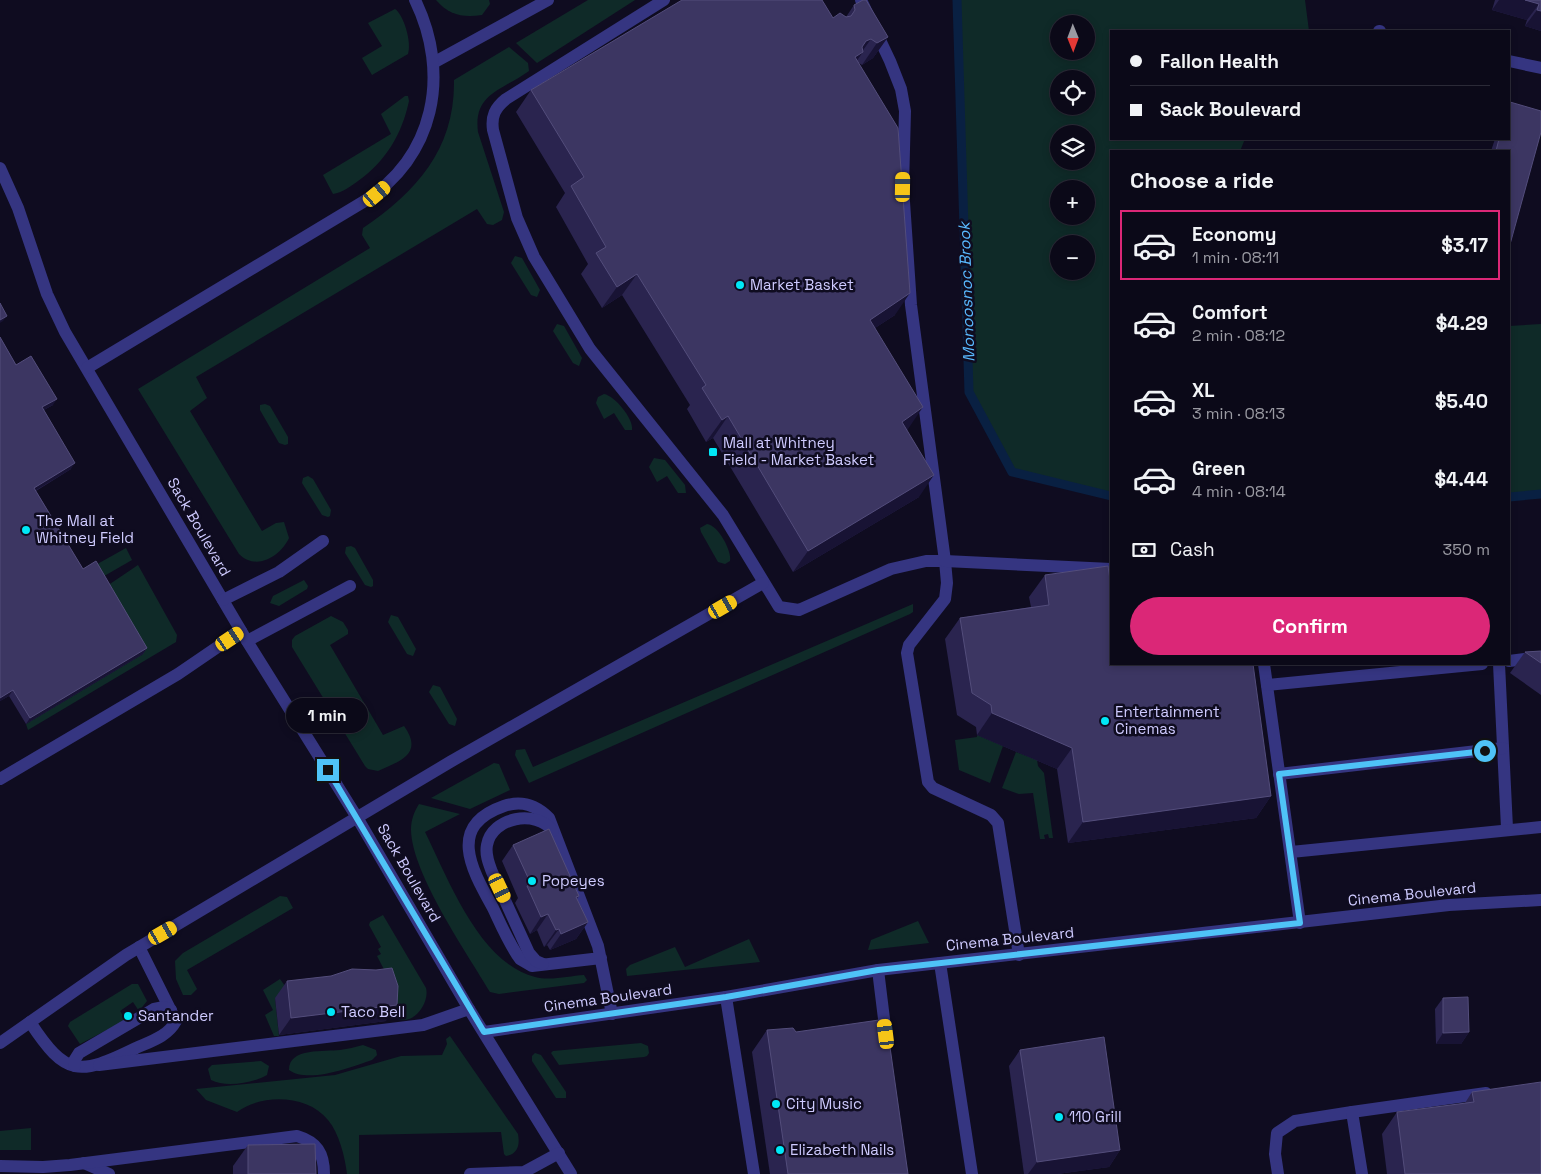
<!DOCTYPE html>
<html lang="en">
<head>
<meta charset="utf-8">
<style>
  :root { --surface:#0b0918; --page:#141221; --text:#f1f3f6; --muted:#9a9aa2; --line:#2b2a37; --accent:#db2777 }
  body { margin:0; font-family:"Space Grotesk",sans-serif; background:var(--page); color:var(--text); height:100vh; display:flex; flex-direction:column; font-size:19px; white-space:nowrap }
  * { box-sizing:border-box; margin:0 }
  p { font-size:16px; color:var(--muted) }
  .icon { flex:none; width:28px; height:28px; fill:none; stroke:currentColor; stroke-width:2; stroke-linecap:round; stroke-linejoin:round }
  .map { position:relative; flex:1; overflow:hidden }
  .side { position:absolute; left:1110px; top:150px; width:400px; height:515px; display:flex; flex-direction:column; background:var(--surface); border-radius:0px; box-shadow:0 2px 8px #0003,0 0 0 1px var(--line) }
  .side>* { flex:none }
  .guide { position:absolute; left:1110px; top:30px; width:400px; height:110px; border-radius:0px; box-shadow:0 2px 8px #0003,0 0 0 1px var(--line); display:grid; align-content:center; height:110px; padding:0 20px; background:var(--surface) }
  .needle { width:32px; rotate:179deg }
  .tools { position:absolute; left:1050px; top:15px; display:grid; gap:10px }
  .tools a { display:grid; place-items:center; width:45px; height:45px; border-radius:50%; background:var(--surface); box-shadow:0 2px 8px #0003,0 0 0 1px var(--line); font-size:25px }
  .end { position:absolute; width:22px; height:22px; margin:-11px; border:6px solid #4fc3f7; background:#111; box-shadow:0 0 0 2px #111 }
  .from { border-radius:50% }
  .bubble { position:absolute; height:35px; border-radius:18px; background:var(--surface); box-shadow:0 2px 8px #0003,0 0 0 1px var(--line); font-size:16px; font-weight:800; line-height:35px; text-align:center }
  .car { position:absolute; width:15px; height:30px; margin:-15px -8px; border-radius:6px; box-shadow:0 0 4px 1px #0007; background:linear-gradient(#f5c518 24%,#345 0 40%,#f5c518 0 76%,#345 0 86%,#f5c518 0) }
  .guide b { display:flex; align-items:center; gap:18px; height:48px; font-size:19px }
  .guide b+b { border-top:1px solid var(--line) }
  .guide i { width:12px; height:12px; background:var(--text) }
  ul { padding:0; list-style:none }
  li { display:flex; align-items:center; gap:15px; height:70px; margin:0 10px 8px; padding:0 10px; border:2px solid transparent; border-radius:0px }
  li div { flex:1 }
  li b { display:block; font-size:19px }
  li em { font-style:normal; font-weight:800 }
  li.active { border-color:var(--accent) }
  li>.icon { width:45px; height:45px; stroke-width:1.5 }
  h2 { padding:0 20px; font-size:22px; line-height:60px }
  .pay { display:flex; align-items:center; gap:12px; height:55px; padding:0 20px; font-size:19px }
  .pay p { margin-inline-start:auto }
  .action { display:flex; gap:10px; margin-top:auto; padding:10px 20px }
  .action a { flex:1; height:58px; border-radius:30px; background:var(--accent); color:#fff; font-size:20px; font-weight:800; line-height:58px; text-align:center }
  .map>svg:first-child { display:block }
  .green { fill:#0f2a28; fill-rule:evenodd }
  .lines { fill:none; stroke-linecap:round; stroke-linejoin:round }
  .stream { stroke:#092042; stroke-width:9 }
  .minor { stroke:#353581; stroke-width:12 }
  .wall { fill:#2a244f }
  .shaded-wall { fill:#181334 }
  .building { fill:#3c3662; stroke:#534d7b }
  .route { stroke:#4fc3f7; stroke-width:6 }
  .poi-dot { fill:#00e7f6; stroke:#0f0c20; stroke-width:2 }
  .labels { text-anchor:middle; stroke-width:5; stroke-linejoin:round; paint-order:stroke }
  .poi-label { font-size:15px; fill:#cfcbff; stroke:#0f0c20; text-anchor:start }
  .street-label { font-size:15px; fill:#cfcbff; stroke:#0f0c20 }
  .water-label { font-size:16px; font-style:italic; fill:#59b9ff; stroke:#0f0c20 }
</style>
</head>
<body>
<div class="map">
<svg width="1541" height="1174" viewBox="0 0 1541 1174">
  <rect width="100%" height="100%" fill="#0f0c20"/>
  <g class="green">
    <path d="M436,0h53l1,4 -8,11c-19,3 -33,0 -46,-15z"/>
    <polygon points="588,0 635,0 537,63 516,43"/>
    <path d="M957,0h348l4,31h-198v108h134l-5,12h-129v343l-99,-22 -43,-80zM1059,24h27v27h-27zM1059,79h27v27h-27zM1059,134h27v27h-27zM1059,189h27v27h-27zM1059,244h27v27h-27z"/>
    <path d="M395,9c9,6 17,34 13,45l-36,21 -10,-17 20,-12 -14,-23z"/>
    <path d="M509,47l19,16 1,8c-26,19 -56,22 -51,61l26,80 -2,8 -9,5 -6,-1 -10,-15 -281,168 11,21 -17,13 72,120 14,-8 8,-1 5,16c-9,19 -33,33 -50,16l-101,-165 232,-141 -8,-13 1,-7c54,-37 92,-79 91,-148z"/>
    <path d="M405,96h3l1,5c-7,33 -23,60 -51,80 -7,5 -16,12 -25,13l-10,-19 68,-41 -10,-20z"/>
    <polygon points="515,256 522,258 540,290 537,297 531,295 511,263"/>
    <polygon points="557,324 564,326 582,358 579,366 573,363 553,331"/>
    <polygon points="1541,324 1541,494 1509,497 1509,326"/>
    <path d="M604,394c11,2 30,25 28,36h-7l-11,-17 -10,6 -8,-16 2,-6z"/>
    <polygon points="265,404 270,406 288,437 288,444 285,445 279,443 260,410 260,405"/>
    <polygon points="654,458 665,460 685,485 686,493 678,493 667,476 657,482 649,467"/>
    <polygon points="308,476 313,479 331,510 330,516 328,517 322,515 302,483 303,478"/>
    <path d="M707,524c11,1 25,27 23,37l-5,3 -7,-2 -17,-30 -1,-4z"/>
    <polygon points="351,546 355,548 373,580 373,586 371,587 365,585 345,553 346,547"/>
    <polygon points="126,548 132,560 99,579 92,567"/>
    <polygon points="138,565 177,635 176,642 28,730 26,724 143,654 104,588"/>
    <polygon points="304,580 308,586 307,589 279,606 270,603 273,596"/>
    <polygon points="913,604 913,612 910,614 529,783 515,755 516,750 525,749 533,767"/>
    <polygon points="391,615 398,617 416,649 413,656 407,654 388,622"/>
    <path d="M331,616l12,6 5,8v4l-18,11 53,90 21,-9c20,28 -4,35 -26,45l-10,-2 -3,-3 -73,-119v-7l3,-4z"/>
    <polygon points="433,685 440,687 457,719 455,726 449,724 429,692"/>
    <polygon points="977,735 1003,746 990,783 959,770 955,740 977,737"/>
    <polygon points="1016,752 1037,760 1038,766 1044,773 1053,838 1049,838 1048,834 1044,835 1045,839 1040,839 1033,793 1019,794 1002,788"/>
    <polygon points="494,763 499,764 510,790 470,809 431,798"/>
    <path d="M419,804l41,10 -35,18c23,46 54,131 110,145 15,4 34,-1 49,-2l3,5 -3,3 -85,11 -9,-2c-23,-39 -78,-118 -79,-162 0,-10 3,-18 8,-26z"/>
    <polygon points="280,896 287,897 293,908 187,970 197,989 191,995 183,995 176,979 175,961 183,953"/>
    <path d="M383,915l43,73c4,15 -13,39 -30,30l-6,-37 -13,-25 4,-2 -3,-5 3,-2 -12,-22 1,-3z"/>
    <polygon points="918,921 929,943 868,950 871,940"/>
    <polygon points="749,939 760,962 627,976 626,969 630,965 675,947 685,967"/>
    <polygon points="280,979 292,996 275,998 279,1036 274,1036 265,1015 273,1010 263,990"/>
    <polygon points="132,984 138,984 147,1001 139,1011 133,1002 120,1011 126,1020 80,1044 68,1026 70,1022"/>
    <path d="M450,1036l68,98c2,11 0,20 -12,22l-2,-2 -3,-22 -142,3v39h-12c-2,-17 -8,-41 -19,-54 -21,-26 -67,-26 -91,-8l-31,-12 -10,-11 139,-14 66,-19 41,-1 5,-11 -1,-5z"/>
    <polygon points="641,1043 648,1046 649,1053 647,1056 644,1057 559,1065 551,1053 553,1051"/>
    <path d="M363,1045l13,5 1,5 -5,5c-20,7 -64,24 -83,10 0,-23 36,-18 51,-20 8,-1 15,-3 23,-5z"/>
    <polygon points="535,1053 541,1055 566,1092 566,1098 556,1098 532,1061 532,1056"/>
    <path d="M261,1061l8,5 -2,9c-14,8 -41,13 -56,5l-3,-11 4,-4z"/>
    <polygon points="31,1128 31,1150 0,1150 0,1131"/>
  </g>
  <g class="lines">
    <g class="stream">
      <polyline points="957,0 969,392 1012,472 1111,496"/>
      <polyline points="1509,497 1541,494"/>
    </g>
    <g class="minor">
      <path d="M664,0l-158,99c-11,9 -15,17 -13,31l24,88 17,39 56,92 133,166 56,92 20,3 92,-41 35,-8h19l2,22 -2,16 -36,46 -2,8 21,129 5,6 58,27 7,8 21,132"/>
      <polyline points="861,0 890,61 901,89 905,111 903,187 911,305 945,561 1111,569"/>
      <polyline points="1379,31 1380,31"/>
      <polyline points="1509,61 1541,68"/>
      <polyline points="433,63 548,0"/>
      <polyline points="0,168 18,208 47,294 65,332 247,641 358,819 469,1009 571,1174"/>
      <path d="M87,368l276,-166c72,-45 88,-128 52,-202"/>
      <polyline points="223,600 279,572 323,541"/>
      <polyline points="247,641 350,586"/>
      <polyline points="1509,661 1541,657"/>
      <polyline points="1264,664 1300,923"/>
      <polyline points="1499,664 1507,828"/>
      <polyline points="1267,685 1482,664"/>
      <polyline points="1279,774 1503,748"/>
      <polyline points="0,779 178,674 241,631"/>
      <polyline points="1291,852 1541,827"/>
      <path d="M601,958l-69,8 -12,-7c-11,-15 -19,-34 -27,-51 -21,-38 -47,-82 11,-102 18,-6 32,-1 45,12l49,128 14,68"/>
      <polyline points="940,963 972,1174"/>
      <path d="M543,964l-7,-3 -7,-8 -37,-81c-3,-8 -7,-17 -5,-27 5,-28 49,-36 66,-14"/>
      <polyline points="878,970 886,1035"/>
      <polyline points="726,997 754,1174"/>
      <path d="M30,1022c36,55 49,54 106,26 16,-7 32,-12 40,-27l-37,-74"/>
      <polyline points="484,1032 726,997 878,970 1449,905 1541,900"/>
      <polyline points="0,1043 126,955 450,762 763,583"/>
      <polyline points="99,1065 423,1025 469,1009"/>
      <polyline points="75,1066 74,1061 79,1053 154,1009 164,1007 171,1010"/>
      <polyline points="84,1163 109,1174"/>
      <path d="M0,1166l43,1 27,-2 227,-29c20,6 27,17 27,38"/>
      <polyline points="470,1174 524,1172 559,1153"/>
      <polyline points="1278,1174 1275,1154 1277,1133 1295,1121 1352,1112"/>
      <polyline points="1362,1174 1352,1112 1486,1093"/>
    </g>
  </g>
  <g class="wall">
    <polygon points="1495,0 1541,0 1541,31 1525,26 1527,20 1492,10"/>
    <polygon points="854,5 888,37 873,58 862,65 859,63 895,315 875,328 908,429 907,430 919,497 793,572 713,438 706,442 687,409 690,405 622,295 602,308 581,274 588,264 556,207 565,193 516,112 531,90 833,18 846,17"/>
    <polygon points="1510,102 1509,151 1491,151 1495,139 1509,139 1509,104"/>
    <polygon points="0,337 16,365 53,405 44,410 71,469 36,491 83,569 147,648 143,654 26,724 9,696 0,701"/>
    <polygon points="1045,575 1111,664 1271,796 1256,818 1068,843 1057,769 977,735 976,727 957,715 945,639 960,618 1031,607 1029,597"/>
    <polygon points="1541,651 1541,695 1510,673 1525,652"/>
    <polygon points="513,845 579,896 577,899 588,922 576,939 550,950 547,945 544,947 537,930 530,934 515,903 518,898 502,861"/>
    <polygon points="287,981 386,1021 279,1035 275,998"/>
    <polygon points="1443,998 1469,1032 1461,1044 1436,1044 1435,1009"/>
    <polygon points="767,1030 908,1174 770,1174 752,1052"/>
    <polygon points="1020,1050 1120,1150 1109,1167 1057,1174 1024,1174 1009,1066"/>
    <polygon points="1472,1092 1541,1174 1387,1174 1382,1134 1397,1112 1465,1103"/>
    <polygon points="248,1145 316,1174 233,1174 233,1166"/>
  </g>
  <g class="shaded-wall">
    <polygon points="1499,0 1525,0 1539,4 1527,20 1492,10"/>
    <polygon points="1537,10 1541,11 1541,31 1525,26"/>
    <polygon points="888,37 873,58 862,65 877,43"/>
    <polygon points="871,39 861,53 863,52 848,73 851,62 866,41"/>
    <polygon points="637,274 622,295 602,308 617,287"/>
    <polygon points="910,293 895,315 855,341 870,320"/>
    <polygon points="7,316 3,321 0,323 0,320"/>
    <polygon points="57,399 53,405 38,413 42,407"/>
    <polygon points="923,407 908,429 887,444 902,422"/>
    <polygon points="728,416 713,438 706,442 722,420"/>
    <polygon points="75,463 71,469 30,494 34,488"/>
    <polygon points="934,475 919,497 793,572 808,551"/>
    <polygon points="147,648 143,654 26,724 30,718"/>
    <polygon points="13,690 9,696 0,701 0,698"/>
    <polygon points="992,713 1072,748 1057,769 977,735"/>
    <polygon points="1271,796 1256,818 1068,843 1083,822"/>
    <polygon points="548,914 537,930 530,934 541,917"/>
    <polygon points="588,922 576,939 550,950 561,934"/>
    <polygon points="559,929 547,945 544,947 556,930"/>
    <polygon points="397,1005 386,1021 279,1035 291,1018"/>
    <polygon points="1469,1032 1461,1044 1436,1044 1443,1033"/>
    <polygon points="1120,1150 1109,1167 1057,1174 1028,1174 1037,1162"/>
  </g>
  <g class="building">
    <polygon points="682,0 822,0 833,18 840,13 846,17 851,16 855,10 854,5 863,0 866,0 888,37 877,43 871,39 866,41 862,47 863,52 855,57 898,128 910,293 870,320 923,407 902,422 934,475 808,551 728,416 722,420 702,388 706,385 637,274 617,287 596,253 606,247 571,186 584,177 531,90"/>
    <polygon points="1525,0 1541,0 1541,11 1537,10 1539,4"/>
    <polygon points="1510,102 1541,111 1541,132 1509,248 1509,151 1496,151 1499,139 1509,139 1509,107"/>
    <polygon points="0,303 7,316 0,320"/>
    <polygon points="0,337 16,365 31,356 57,399 42,407 75,463 34,488 83,569 96,561 147,648 30,718 13,690 0,698"/>
    <polygon points="1108,566 1111,587 1111,664 1253,664 1271,796 1083,822 1072,748 992,713 991,705 972,693 960,618 1049,605 1045,575"/>
    <polygon points="1541,651 1541,663 1525,652"/>
    <polygon points="549,829 579,896 576,897 588,922 561,934 559,929 556,930 548,914 541,917 527,886 531,884 513,845"/>
    <polygon points="392,968 398,986 397,1005 291,1018 287,981 331,976 352,969 376,970"/>
    <polygon points="1468,997 1469,1032 1443,1033 1443,998"/>
    <polygon points="886,1019 908,1174 788,1174 767,1030 793,1028 796,1032"/>
    <polygon points="1104,1037 1120,1150 1037,1162 1020,1050"/>
    <polygon points="1541,1082 1541,1174 1405,1174 1397,1112 1474,1102 1472,1092"/>
    <polygon points="315,1144 316,1174 248,1174 248,1145"/>
  </g>
  <g class="lines">
    <polyline class="route" points="328,770 484,1032 726,997 878,970 1300,923 1279,774 1485,751"/>
  </g>
  <g class="poi-dot">
    <circle cx="740" cy="285" r="5"/>
    <rect x="708" y="447" width="10" height="10" rx="2.5"/>
    <circle cx="26" cy="530" r="5"/>
    <circle cx="1105" cy="721" r="5"/>
    <circle cx="532" cy="881" r="5"/>
    <circle cx="331" cy="1012" r="5"/>
    <circle cx="128" cy="1016" r="5"/>
    <circle cx="776" cy="1104" r="5"/>
    <circle cx="1059" cy="1117" r="5"/>
    <circle cx="780" cy="1150" r="5"/>
  </g>
  <g class="labels">
    <g class="poi-label">
      <text x="750" y="290">Market Basket</text>
      <text x="723" y="448">Mall at Whitney<tspan x="723" dy="17">Field - Market Basket</tspan></text>
      <text x="36" y="526">The Mall at<tspan x="36" dy="17">Whitney Field</tspan></text>
      <text x="1115" y="717">Entertainment<tspan x="1115" dy="17">Cinemas</tspan></text>
      <text x="542" y="886">Popeyes</text>
      <text x="341" y="1017">Taco Bell</text>
      <text x="138" y="1021">Santander</text>
      <text x="786" y="1109">City Music</text>
      <text x="1069" y="1122">110 Grill</text>
      <text x="790" y="1155">Elizabeth Nails</text>
    </g>
    <g class="street-label">
      <text transform="translate(199 527) rotate(60)" y="5">Sack Boulevard</text>
      <text transform="translate(409 873) rotate(60)" y="5">Sack Boulevard</text>
      <text transform="translate(1412 894) rotate(-6)" y="5">Cinema Boulevard</text>
      <text transform="translate(1010 939) rotate(-6)" y="5">Cinema Boulevard</text>
      <text transform="translate(608 998) rotate(-8)" y="5">Cinema Boulevard</text>
    </g>
    <g class="water-label">
      <text transform="translate(966 292) rotate(-92)" y="6">Monoosnoc Brook</text>
    </g>
  </g>
</svg>
<div class="tools">
<a><svg class="needle" viewBox="-14 -14 28 28"><path d="M0-13l5 13h-10z" fill="#e53935"/><path d="M0 13l5-13h-10z" fill="#9a9aa2"/></svg></a>
<a><svg class="icon" aria-label="locate" viewBox="0 0 24 24"><circle cx="12" cy="12" r="6"/><path d="M12 2v4M12 18v4M2 12h4M18 12h4"/></svg></a>
<a><svg class="icon" aria-label="layers" viewBox="0 0 24 24"><path d="M12 4l9 5-9 5-9-5zM3 14l9 5 9-5"/></svg></a>
<a>+</a>
<a>−</a>
</div>
<i class="end from" style="left:1485px;top:751px"></i>
<i class="end" style="left:328px;top:770px"></i>
<div class="bubble" style="left:286px;top:698px;width:82px">1 min</div>
<i class="car" style="left:903px;top:187px;rotate:1deg"></i>
<i class="car" style="left:377px;top:194px;rotate:50deg"></i>
<i class="car" style="left:723px;top:607px;rotate:60deg"></i>
<i class="car" style="left:230px;top:639px;rotate:56deg"></i>
<i class="car" style="left:500px;top:888px;rotate:155deg"></i>
<i class="car" style="left:163px;top:933px;rotate:60deg"></i>
<i class="car" style="left:886px;top:1034px;rotate:353deg"></i>
<div class="guide">
<b><i class="from"></i>Fallon Health</b>
<b><i></i>Sack Boulevard</b>
</div>
<section class="side">
<h2>Choose a ride</h2>
<ul>
<li class="active"><svg class="icon" aria-label="car" viewBox="0 0 24 24"><path d="M5 17H2v-5l4-1 3-4h7l3 4 3 1v5h-3M9 17h6M6 11h13"/><circle cx="7" cy="17" r="2"/><circle cx="17" cy="17" r="2"/></svg><div><b>Economy</b><p>1 min · 08:11</p></div><em>$3.17</em></li>
<li><svg class="icon" aria-label="car" viewBox="0 0 24 24"><path d="M5 17H2v-5l4-1 3-4h7l3 4 3 1v5h-3M9 17h6M6 11h13"/><circle cx="7" cy="17" r="2"/><circle cx="17" cy="17" r="2"/></svg><div><b>Comfort</b><p>2 min · 08:12</p></div><em>$4.29</em></li>
<li><svg class="icon" aria-label="car" viewBox="0 0 24 24"><path d="M5 17H2v-5l4-1 3-4h7l3 4 3 1v5h-3M9 17h6M6 11h13"/><circle cx="7" cy="17" r="2"/><circle cx="17" cy="17" r="2"/></svg><div><b>XL</b><p>3 min · 08:13</p></div><em>$5.40</em></li>
<li><svg class="icon" aria-label="car" viewBox="0 0 24 24"><path d="M5 17H2v-5l4-1 3-4h7l3 4 3 1v5h-3M9 17h6M6 11h13"/><circle cx="7" cy="17" r="2"/><circle cx="17" cy="17" r="2"/></svg><div><b>Green</b><p>4 min · 08:14</p></div><em>$4.44</em></li>
</ul>
<div class="pay"><svg class="icon" aria-label="cash" viewBox="0 0 24 24"><path d="M3 7h18v10H3z"/><circle cx="12" cy="12" r="2"/></svg>Cash<p>350 m</p></div>
<div class="action"><a>Confirm</a></div>
</section>
</div>
</body>
</html>
